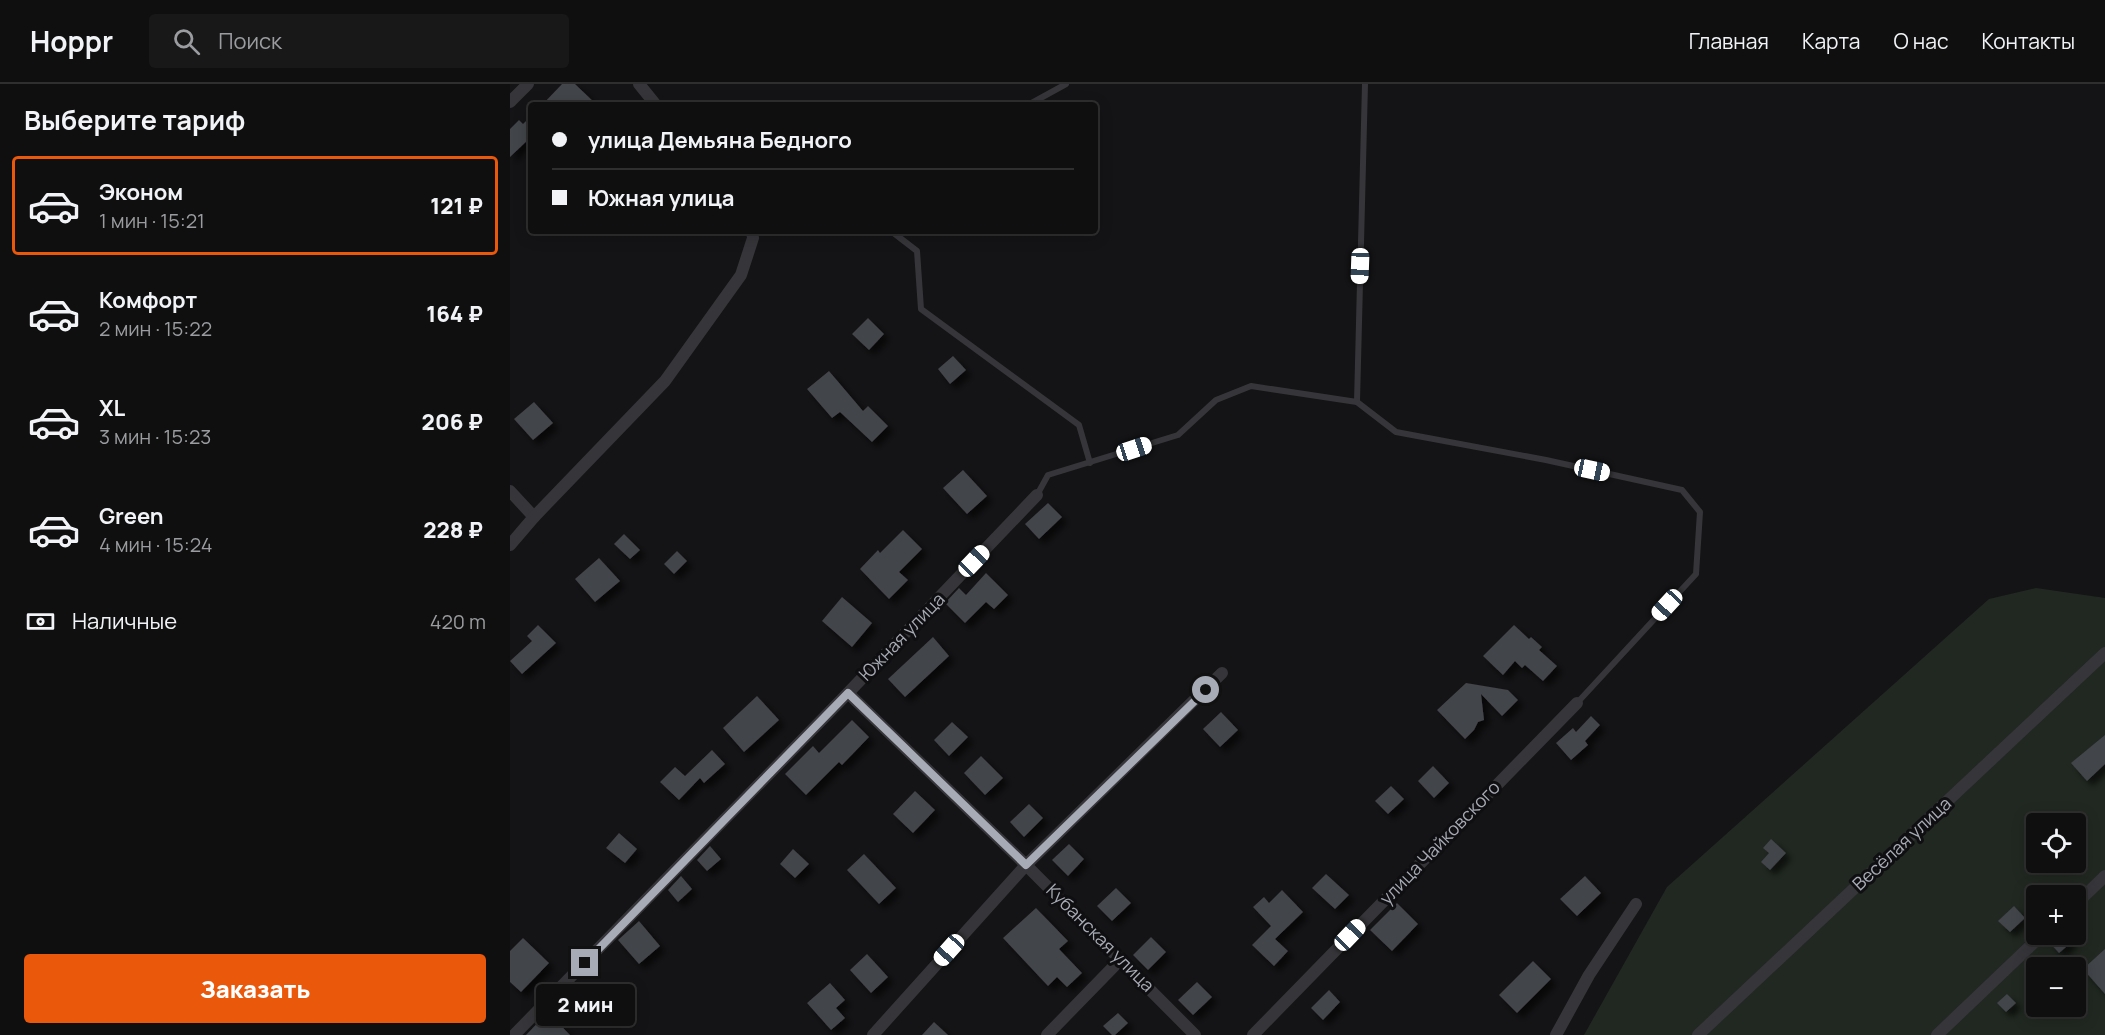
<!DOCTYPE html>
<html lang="ru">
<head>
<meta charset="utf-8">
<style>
  :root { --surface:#0f0f10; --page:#181819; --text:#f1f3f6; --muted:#9b9c9f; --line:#2f2f30; --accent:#ea580c }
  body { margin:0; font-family:Manrope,sans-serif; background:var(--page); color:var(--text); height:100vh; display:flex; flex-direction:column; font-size:22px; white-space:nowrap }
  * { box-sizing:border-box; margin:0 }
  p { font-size:20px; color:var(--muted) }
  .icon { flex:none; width:33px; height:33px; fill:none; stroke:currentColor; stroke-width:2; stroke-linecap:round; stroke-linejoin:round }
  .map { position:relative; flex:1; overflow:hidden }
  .details { display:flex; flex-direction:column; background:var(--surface); width:510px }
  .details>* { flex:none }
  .guide { position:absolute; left:18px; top:18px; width:570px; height:132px; border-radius:6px; box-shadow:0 3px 15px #0003,0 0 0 2px var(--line); display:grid; align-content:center; height:132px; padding:0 24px; background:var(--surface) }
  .fabs { position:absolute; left:1516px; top:729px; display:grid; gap:12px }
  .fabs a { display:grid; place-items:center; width:60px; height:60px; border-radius:6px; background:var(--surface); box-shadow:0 3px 15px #0003,0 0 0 2px var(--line); font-size:30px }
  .end { position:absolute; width:27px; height:27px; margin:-14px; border:8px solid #a7abb5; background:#111; box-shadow:0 0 0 3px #111 }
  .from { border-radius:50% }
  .bubble { position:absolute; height:42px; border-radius:6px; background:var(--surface); box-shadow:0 3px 15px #0003,0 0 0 2px var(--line); font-size:20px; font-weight:800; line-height:42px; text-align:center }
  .car { position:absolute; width:18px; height:36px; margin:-18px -9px; border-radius:8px; box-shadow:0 0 4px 2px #0007; background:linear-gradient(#fff 24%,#345 0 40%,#fff 0 76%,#345 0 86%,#fff 0) }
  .guide b { display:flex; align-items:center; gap:21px; height:57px; font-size:22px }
  .guide b+b { border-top:2px solid var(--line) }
  .guide i { width:15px; height:15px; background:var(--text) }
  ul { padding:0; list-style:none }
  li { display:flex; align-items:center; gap:18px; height:99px; margin:0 12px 9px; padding:0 12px; border:3px solid transparent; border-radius:6px }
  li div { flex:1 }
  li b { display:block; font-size:22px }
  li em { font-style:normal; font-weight:800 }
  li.current { border-color:var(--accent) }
  li>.icon { width:54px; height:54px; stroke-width:1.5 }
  h2 { padding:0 24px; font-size:27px; line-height:72px }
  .pay { display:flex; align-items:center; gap:15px; height:66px; padding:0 24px; font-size:22px }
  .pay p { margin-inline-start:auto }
  .button { display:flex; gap:12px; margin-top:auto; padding:12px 24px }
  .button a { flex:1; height:69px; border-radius:6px; background:var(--accent); color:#fff; font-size:24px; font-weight:800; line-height:69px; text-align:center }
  header { display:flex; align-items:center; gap:36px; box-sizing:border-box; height:84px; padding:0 30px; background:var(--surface); border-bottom:2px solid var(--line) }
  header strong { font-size:28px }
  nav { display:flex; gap:33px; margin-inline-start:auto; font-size:21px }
  .search { width:420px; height:54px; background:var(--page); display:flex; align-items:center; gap:15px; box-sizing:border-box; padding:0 21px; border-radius:6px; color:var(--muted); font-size:22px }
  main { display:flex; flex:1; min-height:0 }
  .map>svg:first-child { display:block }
  .green { fill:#212821; fill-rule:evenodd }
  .building { fill:#434449; filter:url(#shadow) }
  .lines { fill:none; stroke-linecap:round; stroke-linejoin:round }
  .service { stroke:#36363a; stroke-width:6 }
  .minor { stroke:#36363a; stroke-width:12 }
  .route { stroke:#a7abb5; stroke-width:8 }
  .labels { text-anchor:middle; stroke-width:6; stroke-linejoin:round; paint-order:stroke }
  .street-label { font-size:18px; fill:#a7abb5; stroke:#0f0f11 }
</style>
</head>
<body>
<header>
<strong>Hoppr</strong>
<div class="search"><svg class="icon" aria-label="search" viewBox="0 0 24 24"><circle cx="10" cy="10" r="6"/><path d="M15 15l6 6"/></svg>Поиск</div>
<nav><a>Главная</a><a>Карта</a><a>О нас</a><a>Контакты</a></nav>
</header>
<main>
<section class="details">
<h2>Выберите тариф</h2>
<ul>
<li class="current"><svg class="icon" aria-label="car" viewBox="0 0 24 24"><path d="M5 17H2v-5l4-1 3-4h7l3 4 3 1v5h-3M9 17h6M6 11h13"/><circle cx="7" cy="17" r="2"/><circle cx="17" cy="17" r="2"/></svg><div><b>Эконом</b><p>1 мин · 15:21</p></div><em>121 ₽</em></li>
<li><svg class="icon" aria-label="car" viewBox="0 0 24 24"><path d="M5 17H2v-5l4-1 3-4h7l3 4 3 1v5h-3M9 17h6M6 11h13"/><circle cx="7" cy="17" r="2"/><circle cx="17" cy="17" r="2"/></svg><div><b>Комфорт</b><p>2 мин · 15:22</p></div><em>164 ₽</em></li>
<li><svg class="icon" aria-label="car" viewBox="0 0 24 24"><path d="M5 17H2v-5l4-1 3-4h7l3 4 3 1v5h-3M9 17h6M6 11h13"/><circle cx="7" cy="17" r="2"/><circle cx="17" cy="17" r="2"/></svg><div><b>XL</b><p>3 мин · 15:23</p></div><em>206 ₽</em></li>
<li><svg class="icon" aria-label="car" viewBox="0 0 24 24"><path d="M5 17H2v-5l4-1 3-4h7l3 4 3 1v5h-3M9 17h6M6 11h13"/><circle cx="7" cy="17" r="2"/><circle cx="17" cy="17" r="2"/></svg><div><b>Green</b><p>4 мин · 15:24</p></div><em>228 ₽</em></li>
</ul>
<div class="pay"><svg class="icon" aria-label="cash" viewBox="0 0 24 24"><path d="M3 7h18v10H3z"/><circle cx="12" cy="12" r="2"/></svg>Наличные<p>420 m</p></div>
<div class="button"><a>Заказать</a></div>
</section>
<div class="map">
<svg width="1595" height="951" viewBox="0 0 1595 951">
  <defs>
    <filter id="shadow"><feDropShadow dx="5.5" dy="5.5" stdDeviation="3" flood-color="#0009"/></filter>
  </defs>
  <rect width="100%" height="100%" fill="#141416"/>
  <path class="green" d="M1526,504l69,10v437h-521l83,-148 322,-288zM1527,740h39v38h-39zM1527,812h39v38h-39zM1527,884h39v38h-39z"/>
  <g class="building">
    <polygon points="52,0 65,0 87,21 32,21"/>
    <polygon points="21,32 21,53 0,73 0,45 9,36 13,40"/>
    <polygon points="358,234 374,250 359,266 342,250"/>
    <polygon points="443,272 456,286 440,300 428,285"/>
    <polygon points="319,287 353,327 358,322 378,342 362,358 330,328 322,334 297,305"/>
    <polygon points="24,318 43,339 23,356 4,335"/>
    <polygon points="453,386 477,412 457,430 433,404"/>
    <polygon points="538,419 552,433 529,455 515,440"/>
    <polygon points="393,446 412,465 389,488 398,496 379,515 350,485 368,466 370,469"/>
    <polygon points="114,450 130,466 120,475 104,460"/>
    <polygon points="167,467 177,477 164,490 154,480"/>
    <polygon points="89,474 110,497 85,518 65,495"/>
    <polygon points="476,489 498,511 484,525 476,518 455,539 435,519 449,504 456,511"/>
    <polygon points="332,513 362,539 342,563 312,537"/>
    <polygon points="28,541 46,559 12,590 0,577 22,557 17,552"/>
    <polygon points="1004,541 1019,555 1021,553 1032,563 1029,566 1047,582 1033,597 1015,581 1012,584 1005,577 993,591 973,572"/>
    <polygon points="423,553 439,572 395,613 378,595"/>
    <polygon points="956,599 998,606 1008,616 992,632 971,610 974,636 968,638 964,646 955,655 927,626"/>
    <polygon points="247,612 269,636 234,668 213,644"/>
    <polygon points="711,628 728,646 710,663 693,645"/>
    <polygon points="1081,632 1090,641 1075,657 1078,661 1061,676 1046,659 1063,644 1066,648"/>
    <polygon points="342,636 359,653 332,681 329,678 296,711 275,690 303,662 309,669"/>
    <polygon points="442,638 458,653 439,672 424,656"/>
    <polygon points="1595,651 1595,680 1577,697 1561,679"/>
    <polygon points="202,666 215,680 194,699 190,694 169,716 150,698 165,683 175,692"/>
    <polygon points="471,672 493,694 475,711 454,689"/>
    <polygon points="923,682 939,699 924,714 908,697"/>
    <polygon points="881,702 894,715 878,730 865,717"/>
    <polygon points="405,707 425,726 403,749 383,730"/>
    <polygon points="519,720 533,734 514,753 500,738"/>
    <polygon points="109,749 127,765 115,779 96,764"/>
    <polygon points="1261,755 1276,769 1260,786 1251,778 1259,769 1253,764"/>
    <polygon points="559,760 574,775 558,792 542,776"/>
    <polygon points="200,762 211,775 197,787 187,776"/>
    <polygon points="283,765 299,780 285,794 270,780"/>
    <polygon points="354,770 386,804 369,820 337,786"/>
    <polygon points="816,790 839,811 825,825 802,804"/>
    <polygon points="171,792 182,805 168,818 158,806"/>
    <polygon points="1075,792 1091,809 1067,832 1050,815"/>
    <polygon points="606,804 621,819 602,837 587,822"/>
    <polygon points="772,806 793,828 765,855 778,867 764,882 742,861 761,842 743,823 754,813 759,819"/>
    <polygon points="887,819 908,840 882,867 860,846"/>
    <polygon points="1504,822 1515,834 1500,848 1488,837"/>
    <polygon points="526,824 558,857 549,865 572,889 557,903 547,893 538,902 493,854"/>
    <polygon points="129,837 150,862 129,880 108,856"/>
    <polygon points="1547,850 1555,850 1562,858 1549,869 1539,858"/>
    <polygon points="641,853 656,868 638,886 623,871"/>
    <polygon points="13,854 39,879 11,908 0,898 0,867"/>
    <polygon points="1595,865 1595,910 1573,885"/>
    <polygon points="357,870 378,893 361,909 340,886"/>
    <polygon points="1023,877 1041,895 1007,929 989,911"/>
    <polygon points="687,898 702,913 683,931 668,916"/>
    <polygon points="320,899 335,916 326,924 335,934 321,946 297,919"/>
    <polygon points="819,906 830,918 813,936 801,924"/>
    <polygon points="1497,910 1506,919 1496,928 1487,919"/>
    <polygon points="38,928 60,951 16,951"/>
    <polygon points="608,929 618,939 605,951 602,951 593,942"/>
    <polygon points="424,938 438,951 412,951"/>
  </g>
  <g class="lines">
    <g class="service">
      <polyline points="855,0 847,318 886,348 1036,376 1172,406 1190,428 1186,490 1067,619"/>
      <polyline points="518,21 556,0"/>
      <polyline points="381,147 407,167 411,225 569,341 580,379"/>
      <polyline points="527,411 538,391 668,351 706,316 741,302 847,318"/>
    </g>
    <g class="minor">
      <polyline points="129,0 146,21"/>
      <polyline points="0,18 18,0"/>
      <polyline points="0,407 24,433"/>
      <polyline points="0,461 24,433 155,297 231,191 243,154 242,147"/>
      <polyline points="338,609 516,781 685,951"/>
      <polyline points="1566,820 1595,792"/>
      <polyline points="4,951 338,609 527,411"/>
      <polyline points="363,951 516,781 712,589"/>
      <polyline points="537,951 611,875"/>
      <polyline points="743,951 1067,619"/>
      <polyline points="1046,951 1079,891 1126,820"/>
      <polyline points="1188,951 1595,569"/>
      <polyline points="1427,951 1533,850"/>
    </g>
  </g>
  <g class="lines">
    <polyline class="route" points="75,879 338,609 516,781 696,606"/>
  </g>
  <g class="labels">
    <g class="street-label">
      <text transform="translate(392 553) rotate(-46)" y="6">Южная улица</text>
      <text transform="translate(930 759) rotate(-46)" y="6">улица Чайковского</text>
      <text transform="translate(1392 760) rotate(-43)" y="6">Весёлая улица</text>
      <text transform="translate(590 854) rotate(45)" y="6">Кубанская улица</text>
    </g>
  </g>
</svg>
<div class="fabs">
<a><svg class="icon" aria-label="locate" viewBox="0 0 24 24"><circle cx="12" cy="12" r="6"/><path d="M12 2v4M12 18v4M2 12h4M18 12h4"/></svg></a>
<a>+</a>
<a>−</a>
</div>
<i class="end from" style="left:696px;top:606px"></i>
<i class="end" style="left:75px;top:879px"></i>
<div class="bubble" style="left:26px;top:900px;width:99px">2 мин</div>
<i class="car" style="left:850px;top:182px;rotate:182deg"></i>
<i class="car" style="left:624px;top:365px;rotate:72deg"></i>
<i class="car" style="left:1082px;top:386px;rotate:102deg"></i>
<i class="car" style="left:464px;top:477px;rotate:44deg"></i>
<i class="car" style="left:1157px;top:521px;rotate:223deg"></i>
<i class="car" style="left:840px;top:851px;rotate:44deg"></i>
<i class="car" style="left:439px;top:866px;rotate:222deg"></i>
<div class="guide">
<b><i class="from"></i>улица Демьяна Бедного</b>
<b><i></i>Южная улица</b>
</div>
</div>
</main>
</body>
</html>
